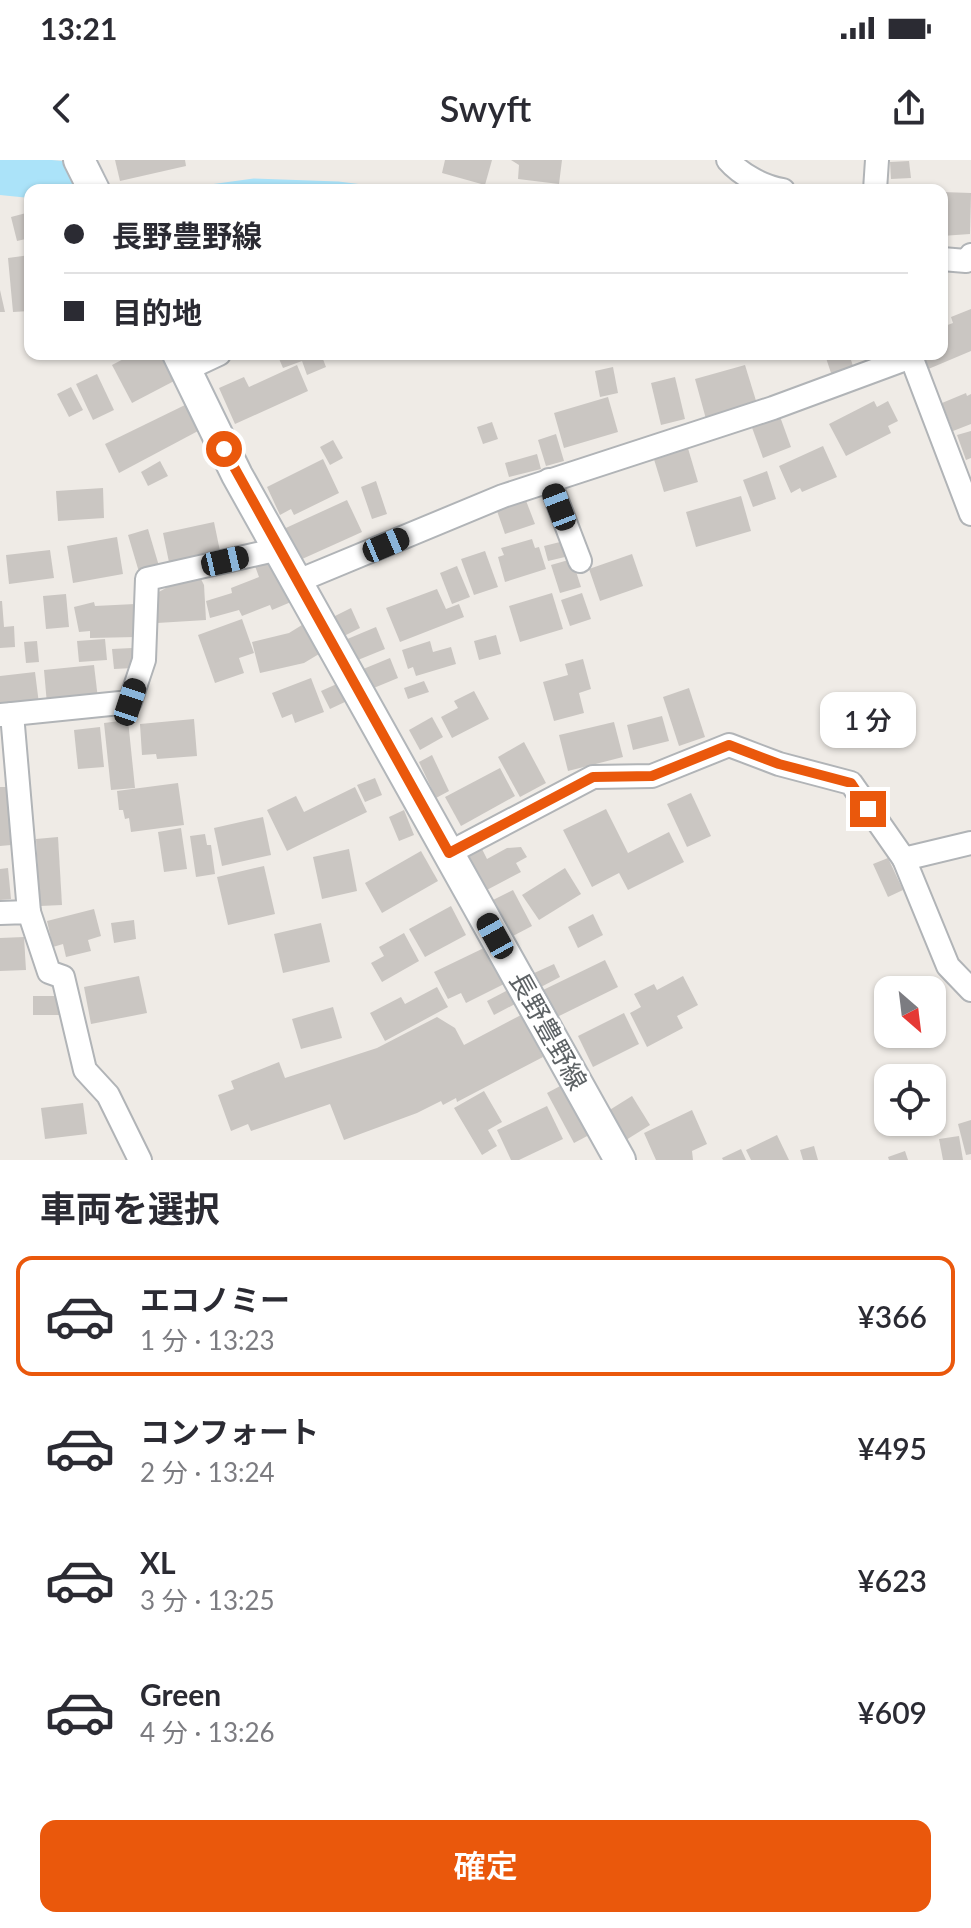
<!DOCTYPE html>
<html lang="ja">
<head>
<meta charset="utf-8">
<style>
  :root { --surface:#fff; --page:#f7f7f7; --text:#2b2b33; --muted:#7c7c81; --line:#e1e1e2; --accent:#ea580c }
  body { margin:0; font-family:Lato,"Noto Sans JP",sans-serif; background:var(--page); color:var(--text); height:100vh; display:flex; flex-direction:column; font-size:30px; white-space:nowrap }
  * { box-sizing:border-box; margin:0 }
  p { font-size:26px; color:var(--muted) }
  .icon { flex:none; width:44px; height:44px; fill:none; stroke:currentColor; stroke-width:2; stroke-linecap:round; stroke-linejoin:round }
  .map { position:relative; height:1000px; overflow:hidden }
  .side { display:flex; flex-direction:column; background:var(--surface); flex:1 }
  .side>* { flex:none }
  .top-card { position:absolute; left:24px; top:24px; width:924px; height:176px; border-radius:16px; box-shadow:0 2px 6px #0004; display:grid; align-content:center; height:176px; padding:0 40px; background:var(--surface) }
  .needle { width:52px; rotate:152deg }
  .buttons { position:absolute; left:874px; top:816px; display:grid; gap:16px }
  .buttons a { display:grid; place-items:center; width:72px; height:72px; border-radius:16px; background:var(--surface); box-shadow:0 2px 6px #0004; font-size:40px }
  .end { position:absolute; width:36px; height:36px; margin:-18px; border:10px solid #ea580c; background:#fff; box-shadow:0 0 0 4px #fff }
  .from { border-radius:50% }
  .bubble { position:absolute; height:56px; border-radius:16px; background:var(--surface); box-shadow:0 2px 6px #0004; font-size:26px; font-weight:600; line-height:56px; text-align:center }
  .car { position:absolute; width:24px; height:48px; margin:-24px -12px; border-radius:10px; box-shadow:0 0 6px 2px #0007; background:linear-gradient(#222 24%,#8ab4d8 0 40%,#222 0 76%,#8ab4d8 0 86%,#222 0) }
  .top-card b { display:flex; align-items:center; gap:28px; height:76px; font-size:30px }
  .top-card b+b { border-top:2px solid var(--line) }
  .top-card i { width:20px; height:20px; background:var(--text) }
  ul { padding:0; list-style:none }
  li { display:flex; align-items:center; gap:24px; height:120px; margin:0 16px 12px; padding:0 24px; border:4px solid transparent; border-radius:16px }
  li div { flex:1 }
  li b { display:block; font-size:30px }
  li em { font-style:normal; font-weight:600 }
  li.active { border-color:var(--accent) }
  li>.icon { width:72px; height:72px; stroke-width:1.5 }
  h2 { padding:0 40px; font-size:36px; line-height:96px }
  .button { display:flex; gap:16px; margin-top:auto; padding:16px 40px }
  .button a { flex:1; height:92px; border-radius:16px; background:var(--accent); color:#fff; font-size:32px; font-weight:600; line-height:92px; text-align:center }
  .status { display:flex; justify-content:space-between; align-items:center; height:56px; padding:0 40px; background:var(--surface); direction:ltr }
  .status svg { height:22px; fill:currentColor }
  header { display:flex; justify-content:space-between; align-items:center; height:104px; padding:0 40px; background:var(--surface); font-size:36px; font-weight:600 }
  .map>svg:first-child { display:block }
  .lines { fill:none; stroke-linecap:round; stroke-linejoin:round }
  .stream { stroke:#abe3f9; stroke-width:7 }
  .river { stroke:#abe3f9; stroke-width:40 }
  .building { fill:#cac6c2 }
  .street-casing { stroke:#b1b4b7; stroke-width:26 }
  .secondary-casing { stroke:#b2b6ba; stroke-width:34 }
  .street { stroke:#fff; stroke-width:22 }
  .secondary { stroke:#fff; stroke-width:30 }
  .route { stroke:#ea580c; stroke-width:10 }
  .labels { text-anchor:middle; stroke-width:6; stroke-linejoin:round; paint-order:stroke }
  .street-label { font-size:26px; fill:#5d6265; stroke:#fff }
</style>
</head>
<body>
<div class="status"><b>13:21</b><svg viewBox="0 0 49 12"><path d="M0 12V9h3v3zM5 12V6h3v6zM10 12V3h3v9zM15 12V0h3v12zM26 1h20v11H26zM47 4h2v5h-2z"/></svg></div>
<header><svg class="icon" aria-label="back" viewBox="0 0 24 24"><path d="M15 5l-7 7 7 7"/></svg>Swyft<svg class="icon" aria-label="share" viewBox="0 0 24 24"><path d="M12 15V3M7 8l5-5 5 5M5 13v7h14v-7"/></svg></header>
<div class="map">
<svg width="971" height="1000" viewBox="0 0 971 1000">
  <rect width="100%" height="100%" fill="#efebe6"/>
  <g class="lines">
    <polyline class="stream" points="196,30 254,22 338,25 378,30"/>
    <polyline class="river" points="0,15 71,22"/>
  </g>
  <g class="building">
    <polygon points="115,0 185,0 186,6 120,21"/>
    <polygon points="445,0 492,0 485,25 442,13"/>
    <polygon points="511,0 562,0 559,24 518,19 519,5"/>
    <polygon points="909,1 911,18 891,19 890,2"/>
    <polygon points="925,25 925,30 894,30 894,26"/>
    <polygon points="942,32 971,33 970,74 942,76"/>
    <polygon points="30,52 30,78 17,81 11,57"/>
    <polygon points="30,95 30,151 13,152 8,98"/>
    <polygon points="0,130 5,152 0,152"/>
    <polygon points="971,149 971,191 926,210 919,194 942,194 942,167 953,163 951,157"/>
    <polygon points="133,194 162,194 176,220 132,243 112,205"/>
    <polygon points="277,194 321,194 326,207 307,215 302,201 283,208"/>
    <polygon points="839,194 849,194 854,209 832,216 826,198"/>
    <polygon points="297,205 308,231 235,264 219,228 244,217 249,227"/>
    <polygon points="745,205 757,244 706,259 695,219"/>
    <polygon points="613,207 618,233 600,237 595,211"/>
    <polygon points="97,214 114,250 93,260 76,224"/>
    <polygon points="675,217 685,259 661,265 651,223"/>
    <polygon points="71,227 83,250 69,257 57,234"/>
    <polygon points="966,233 967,236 971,234 971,264 953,271 942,243"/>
    <polygon points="608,237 618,272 564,288 554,253"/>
    <polygon points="874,241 877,247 888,241 898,261 888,266 891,273 846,296 829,264"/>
    <polygon points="185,245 198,271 119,313 105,284"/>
    <polygon points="778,251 791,287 763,298 750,262"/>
    <polygon points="492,262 498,279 483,284 477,267"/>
    <polygon points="971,271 971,298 966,300 957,275"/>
    <polygon points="556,274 564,301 546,306 538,280"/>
    <polygon points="333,280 343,298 330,305 320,287"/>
    <polygon points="687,285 698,322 664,332 653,296"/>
    <polygon points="823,286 837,317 802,332 800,328 791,333 779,306"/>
    <polygon points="537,294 541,309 509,317 505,303"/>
    <polygon points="323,299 339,333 294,355 291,349 280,355 267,327"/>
    <polygon points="160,301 168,316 148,326 141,312"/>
    <polygon points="767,311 776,339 753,347 743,320"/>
    <polygon points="376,321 387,354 372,359 361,327"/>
    <polygon points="103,328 104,358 58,361 56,331"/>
    <polygon points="741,336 751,371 696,387 686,352"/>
    <polygon points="525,338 535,364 505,374 496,348"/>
    <polygon points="347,340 362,372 291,404 277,372"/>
    <polygon points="214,362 221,396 170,407 163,373"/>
    <polygon points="148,369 159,406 139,412 128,375"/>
    <polygon points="117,377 123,414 73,423 67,386"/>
    <polygon points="532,379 535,388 539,387 546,409 505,422 498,397 504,395 501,388"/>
    <polygon points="560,382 565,397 548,401 544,386"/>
    <polygon points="50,390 54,418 9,424 6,395"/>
    <polygon points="485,391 498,427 474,435 461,399"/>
    <polygon points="632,394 643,426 600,441 589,409"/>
    <polygon points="572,399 581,427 560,433 551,405"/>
    <polygon points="270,400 291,442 272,450 270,445 242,456 239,450 210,458 206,441 232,433 231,428 259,417 255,406"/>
    <polygon points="457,406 470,437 452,444 440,413"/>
    <polygon points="197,411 204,425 206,460 157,463 155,434"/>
    <polygon points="437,429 446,449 459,444 464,457 400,482 386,448"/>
    <polygon points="552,433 563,469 520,482 509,446"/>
    <polygon points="582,433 591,459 570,466 561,440"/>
    <polygon points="66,434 69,467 46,469 43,436"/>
    <polygon points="0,441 2,441 4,467 14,466 15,487 0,488"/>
    <polygon points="94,442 95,446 135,444 136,477 90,478 90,471 79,472 74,447"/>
    <polygon points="351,448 360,468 342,477 333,457"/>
    <polygon points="242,459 254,493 239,498 244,513 215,523 198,475"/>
    <polygon points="302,465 319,494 304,503 260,513 252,482 289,473"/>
    <polygon points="376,467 385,489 353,502 345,480"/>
    <polygon points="496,475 501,494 479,500 474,481"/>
    <polygon points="105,479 107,500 79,502 77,481"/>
    <polygon points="37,481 39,502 26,503 24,482"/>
    <polygon points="430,481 433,492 451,487 456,504 416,516 413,507 408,509 402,490"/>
    <polygon points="132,488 133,508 114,509 112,489"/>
    <polygon points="390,498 398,518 364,532 356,512"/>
    <polygon points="583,499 591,529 579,533 584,553 554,561 543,522 568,515 565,504"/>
    <polygon points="94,505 98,539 47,544 44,510"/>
    <polygon points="35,512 39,544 0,549 0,516"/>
    <polygon points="311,518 324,552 295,563 292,554 282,558 272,533"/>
    <polygon points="424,521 429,532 408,539 404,528"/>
    <polygon points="339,523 347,541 330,549 321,531"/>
    <polygon points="689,528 705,577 679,586 663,537"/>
    <polygon points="474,531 489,559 452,578 441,557 458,548 454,541"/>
    <polygon points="662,556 669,581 633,590 627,565"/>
    <polygon points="432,557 443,577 420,590 409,570"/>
    <polygon points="194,559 197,596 157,599 156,594 142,595 140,564"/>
    <polygon points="128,560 135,628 111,630 104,563"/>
    <polygon points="614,562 623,597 568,611 559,575"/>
    <polygon points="100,567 104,607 78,609 74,570"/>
    <polygon points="524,582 546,623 520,637 498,597"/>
    <polygon points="432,595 449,631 436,638 419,602"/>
    <polygon points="500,608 515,636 461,666 445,637"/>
    <polygon points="375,618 382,635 365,642 357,625"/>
    <polygon points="178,623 184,665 131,672 129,658 125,659 123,650 119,650 117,631"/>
    <polygon points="0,627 9,627 11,685 0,686"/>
    <polygon points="355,627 367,652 287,691 267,650 296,636 304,652"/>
    <polygon points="691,633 711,676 687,687 667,644"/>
    <polygon points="606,649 628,693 669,672 684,702 628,730 619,713 592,727 563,670"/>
    <polygon points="404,650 414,675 399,681 389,657"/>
    <polygon points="263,657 271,695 222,706 214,668"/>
    <polygon points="181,668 187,709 164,712 158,672"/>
    <polygon points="205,674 207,685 211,685 215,714 196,717 190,676"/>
    <polygon points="58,677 62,745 40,746 36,679"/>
    <polygon points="481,687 487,699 507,688 521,687 527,697 516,703 521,712 483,732 464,696"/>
    <polygon points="349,689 357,731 322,739 313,697"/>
    <polygon points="421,691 438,721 382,753 365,723"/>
    <polygon points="888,698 903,730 888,737 873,704"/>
    <polygon points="264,706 275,754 228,765 217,717"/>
    <polygon points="8,708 11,739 0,740 0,709"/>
    <polygon points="565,708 581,734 539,760 522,735"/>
    <polygon points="513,730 532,766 511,777 491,741"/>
    <polygon points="451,746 466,775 425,797 409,769"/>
    <polygon points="94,749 101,776 88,780 91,791 66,797 63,784 53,787 47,761"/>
    <polygon points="593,754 603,775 578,788 568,767"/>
    <polygon points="134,760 136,779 114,783 111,763"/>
    <polygon points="321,763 330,802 283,813 274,774"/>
    <polygon points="404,773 419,801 382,822 371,803 384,796 379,787"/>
    <polygon points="24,777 26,810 0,811 0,778"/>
    <polygon points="486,787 504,824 466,843 461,833 448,839 434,812"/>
    <polygon points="605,800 618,827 555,858 541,831"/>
    <polygon points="554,804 560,817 539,828 532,814"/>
    <polygon points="139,816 147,853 91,864 84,827"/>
    <polygon points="683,816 698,845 677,856 683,868 647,887 630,853 641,847 634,834 654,824 657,830"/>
    <polygon points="437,827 448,847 385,881 370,853 401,837 405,844"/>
    <polygon points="508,830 515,844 494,855 487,841"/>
    <rect x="33" y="836" width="27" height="19"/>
    <polygon points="333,847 342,878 301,889 292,859"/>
    <polygon points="624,853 639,884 593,907 578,876"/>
    <polygon points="521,855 543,897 457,942 456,938 443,945 441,941 417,953 344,980 330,944 251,971 248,964 231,971 218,935 234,929 231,921 279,902 285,918 377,888 437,857 455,868 464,885"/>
    <polygon points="564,924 591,974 574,983 547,933"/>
    <polygon points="484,931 502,962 488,970 497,986 482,995 454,948"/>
    <polygon points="632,936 650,965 626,980 608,951"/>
    <polygon points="83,943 87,974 45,979 41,948"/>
    <polygon points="547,946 563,979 519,1000 511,1000 497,970"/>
    <polygon points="692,950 707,984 692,991 693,1000 656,1000 644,973"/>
    <polygon points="971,960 971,994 966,995 958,964"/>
    <polygon points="777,975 789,1000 751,1000 746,990"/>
    <polygon points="959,976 963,1000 943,1000 939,979"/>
    <polygon points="814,986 818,1000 803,1000 800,990"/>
    <polygon points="741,989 746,1000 723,1000 722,998"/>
    <polygon points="905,991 908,1000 889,1000 888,997"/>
  </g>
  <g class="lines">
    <g class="street-casing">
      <g id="street">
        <path d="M728,0c13,15 36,27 55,30"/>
        <polyline points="875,30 877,0"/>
        <polyline points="942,99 966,101 971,95"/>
        <polyline points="910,194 971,354"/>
        <polyline points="185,210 219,194"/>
        <polyline points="549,320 580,401"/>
        <polyline points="298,421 503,336 773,248 911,197"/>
        <polyline points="12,554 130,542 144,500 147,419 279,389"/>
        <polyline points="0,555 12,554 29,752"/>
        <polyline points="449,693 593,617 652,616 729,585 779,604 851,623 904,699 971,683"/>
        <polyline points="904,699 948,806 971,830"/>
        <polyline points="0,753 29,752 49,812 63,817 85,910 108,935 140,1000"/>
      </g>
    </g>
    <g class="secondary-casing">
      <g id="secondary">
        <polyline points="79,0 94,30"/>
        <polyline points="178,194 237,315 620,1000"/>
      </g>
    </g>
    <use href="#street" class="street"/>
    <use href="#secondary" class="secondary"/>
  </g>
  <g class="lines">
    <polyline class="route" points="224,289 449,693 593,617 652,616 729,585 779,604 851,623 868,649"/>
  </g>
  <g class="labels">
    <g class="street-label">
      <text transform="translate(548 871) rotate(61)" y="9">長野豊野線</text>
    </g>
  </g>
</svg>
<div class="buttons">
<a><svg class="needle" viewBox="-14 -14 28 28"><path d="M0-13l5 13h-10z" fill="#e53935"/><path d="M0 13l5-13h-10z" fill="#7c7c81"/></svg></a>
<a><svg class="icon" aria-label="locate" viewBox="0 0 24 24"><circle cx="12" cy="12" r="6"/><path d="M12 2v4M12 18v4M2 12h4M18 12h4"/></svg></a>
</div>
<i class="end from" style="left:224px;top:289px"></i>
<i class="end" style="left:868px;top:649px"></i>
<div class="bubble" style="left:820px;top:532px;width:96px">1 分</div>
<i class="car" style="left:559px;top:347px;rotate:339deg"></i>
<i class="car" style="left:386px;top:385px;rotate:67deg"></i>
<i class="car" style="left:225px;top:401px;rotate:77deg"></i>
<i class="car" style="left:130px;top:542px;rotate:18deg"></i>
<i class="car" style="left:495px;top:776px;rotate:331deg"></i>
<div class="top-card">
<b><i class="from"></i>長野豊野線</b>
<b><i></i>目的地</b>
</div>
</div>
<section class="side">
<h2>車両を選択</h2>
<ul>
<li class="active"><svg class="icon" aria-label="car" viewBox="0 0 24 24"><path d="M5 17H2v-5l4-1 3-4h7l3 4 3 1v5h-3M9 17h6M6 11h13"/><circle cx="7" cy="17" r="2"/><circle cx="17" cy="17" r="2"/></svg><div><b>エコノミー</b><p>1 分 · 13:23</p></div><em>¥366</em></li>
<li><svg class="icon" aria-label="car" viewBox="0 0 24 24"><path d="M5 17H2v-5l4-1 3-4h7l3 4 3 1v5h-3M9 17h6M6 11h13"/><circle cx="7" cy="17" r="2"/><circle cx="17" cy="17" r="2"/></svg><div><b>コンフォート</b><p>2 分 · 13:24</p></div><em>¥495</em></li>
<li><svg class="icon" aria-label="car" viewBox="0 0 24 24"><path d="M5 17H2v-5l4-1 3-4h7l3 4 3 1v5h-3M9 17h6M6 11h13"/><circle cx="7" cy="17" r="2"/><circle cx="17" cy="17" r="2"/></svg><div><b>XL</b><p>3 分 · 13:25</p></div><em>¥623</em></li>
<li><svg class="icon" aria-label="car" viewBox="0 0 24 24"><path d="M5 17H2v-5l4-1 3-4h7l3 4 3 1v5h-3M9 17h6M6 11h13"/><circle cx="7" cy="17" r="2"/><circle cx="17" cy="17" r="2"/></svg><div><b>Green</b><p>4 分 · 13:26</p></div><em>¥609</em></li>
</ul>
<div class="button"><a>確定</a></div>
</section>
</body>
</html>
